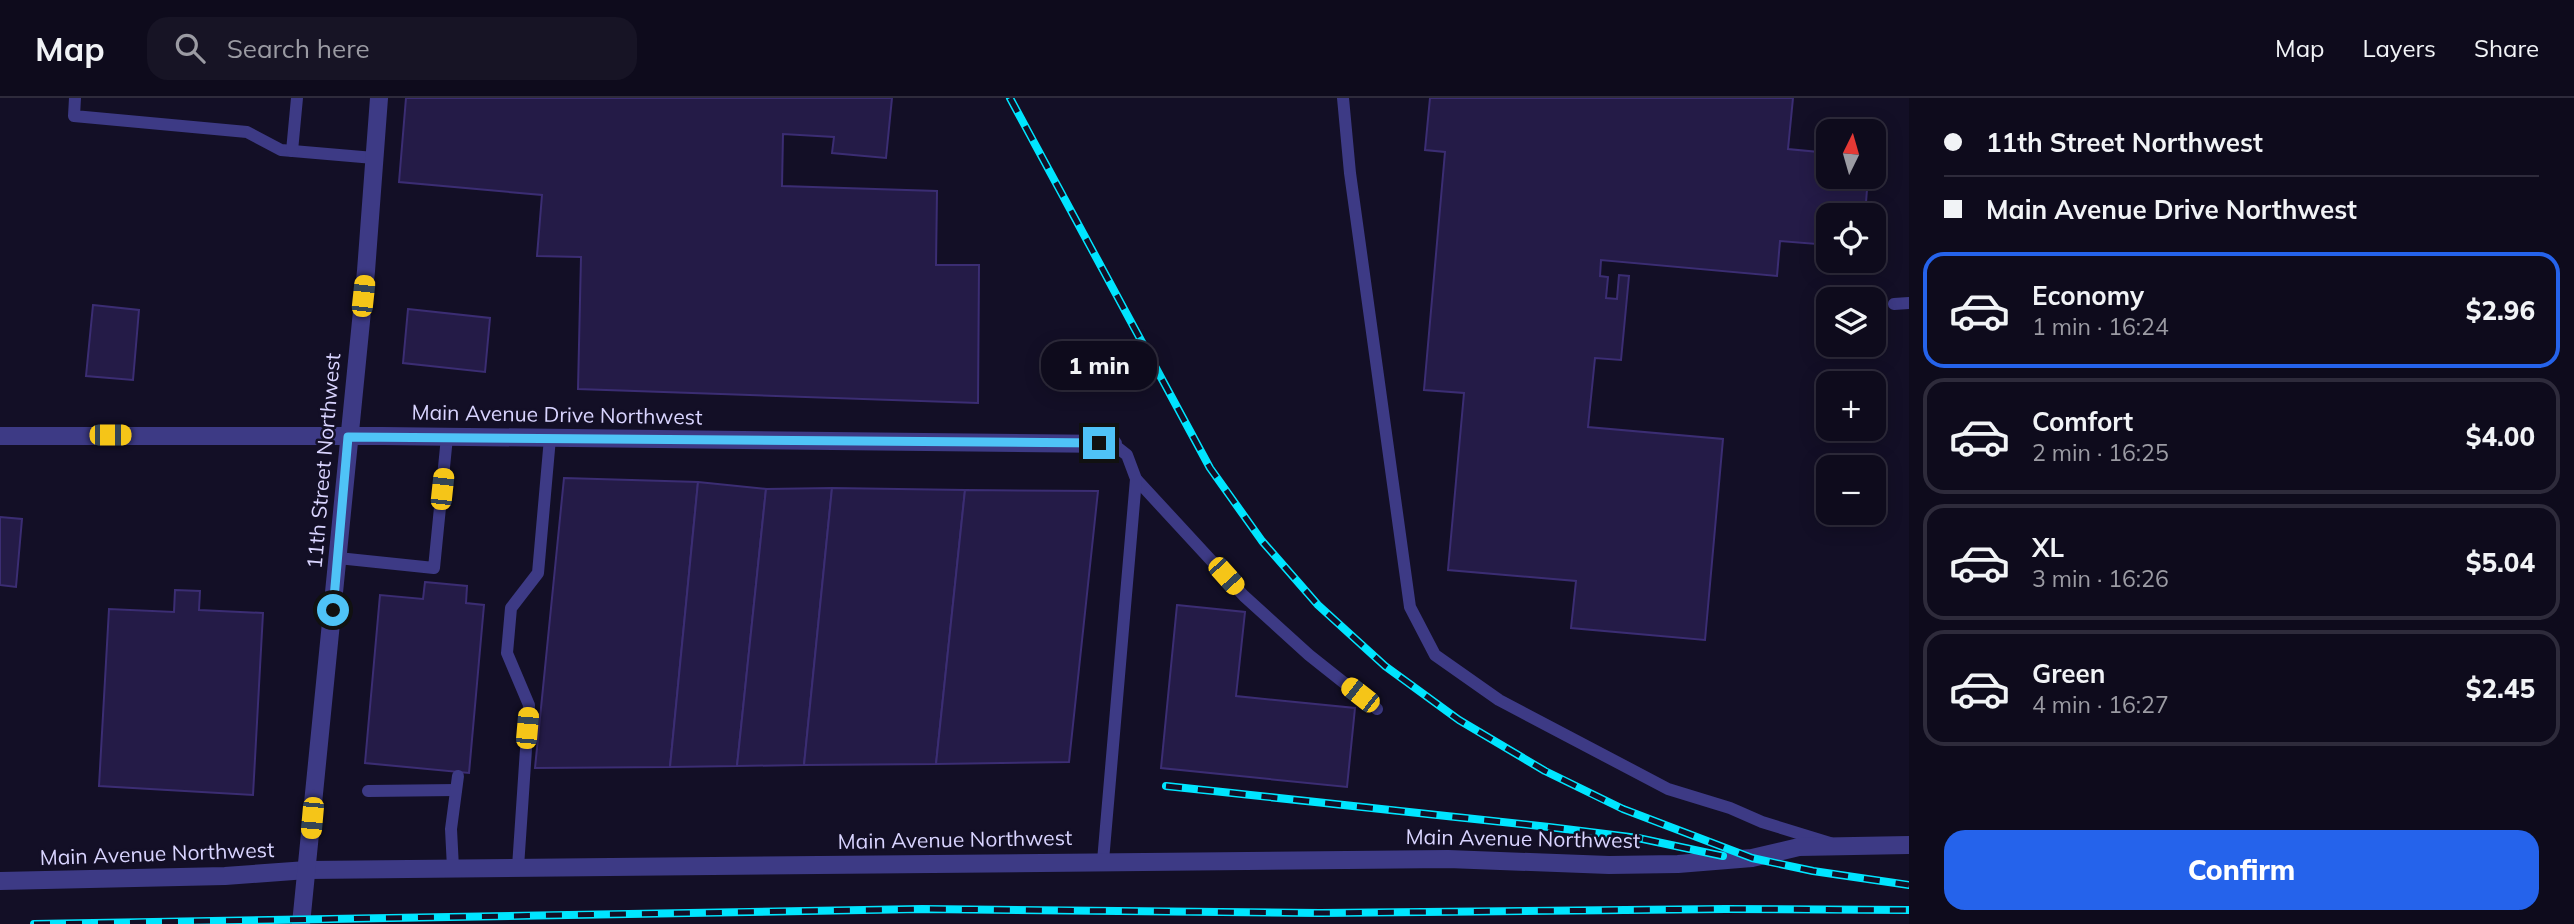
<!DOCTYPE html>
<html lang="en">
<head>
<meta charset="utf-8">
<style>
  :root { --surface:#0e0b1c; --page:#171425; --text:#f1f3f6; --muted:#9b9ba3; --line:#2e2b3b; --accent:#2563eb }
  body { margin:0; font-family:Mulish,sans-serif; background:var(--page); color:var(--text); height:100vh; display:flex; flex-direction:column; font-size:26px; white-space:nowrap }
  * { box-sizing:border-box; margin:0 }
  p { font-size:23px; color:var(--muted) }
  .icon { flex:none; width:38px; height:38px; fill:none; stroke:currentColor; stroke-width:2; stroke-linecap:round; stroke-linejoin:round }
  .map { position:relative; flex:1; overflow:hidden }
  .sheet { display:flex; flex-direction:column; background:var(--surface); width:665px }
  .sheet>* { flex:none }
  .banner { display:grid; align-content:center; height:154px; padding:0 35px; background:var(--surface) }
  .needle { width:46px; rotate:5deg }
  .controls { position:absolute; left:1816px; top:21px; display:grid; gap:14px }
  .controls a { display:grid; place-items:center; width:70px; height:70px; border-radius:14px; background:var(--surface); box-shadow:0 4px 18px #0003,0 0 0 2px var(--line); font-size:35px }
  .end { position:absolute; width:32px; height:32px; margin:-16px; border:9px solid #4fc3f7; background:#111; box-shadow:0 0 0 4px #111 }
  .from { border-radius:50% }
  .bubble { position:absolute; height:49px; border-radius:21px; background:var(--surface); box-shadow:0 4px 18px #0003,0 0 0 2px var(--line); font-size:23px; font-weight:800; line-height:49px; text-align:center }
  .car { position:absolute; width:21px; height:42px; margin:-21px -10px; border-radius:9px; box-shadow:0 0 5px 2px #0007; background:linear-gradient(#f5c518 24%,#345 0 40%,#f5c518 0 76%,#345 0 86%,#f5c518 0) }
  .banner b { display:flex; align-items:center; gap:24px; height:66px; font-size:26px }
  .banner b+b { border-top:2px solid var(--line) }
  .banner i { width:18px; height:18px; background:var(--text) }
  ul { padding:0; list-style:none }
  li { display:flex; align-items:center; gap:21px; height:116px; margin:0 14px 10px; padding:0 21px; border:4px solid var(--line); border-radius:21px }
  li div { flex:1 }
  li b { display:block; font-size:26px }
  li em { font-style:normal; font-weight:800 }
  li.on { border-color:var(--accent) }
  li>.icon { width:63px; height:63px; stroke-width:1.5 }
  .cta { display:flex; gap:14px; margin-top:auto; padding:14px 35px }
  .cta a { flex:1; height:80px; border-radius:21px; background:var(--accent); color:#fff; font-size:28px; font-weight:800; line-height:80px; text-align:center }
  header { display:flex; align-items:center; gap:42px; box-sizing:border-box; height:98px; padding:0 35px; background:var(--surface); border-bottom:2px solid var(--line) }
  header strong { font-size:33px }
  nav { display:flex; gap:38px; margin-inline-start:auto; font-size:24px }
  .search { width:490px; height:63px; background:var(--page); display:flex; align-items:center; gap:18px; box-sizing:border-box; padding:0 24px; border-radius:21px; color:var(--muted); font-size:26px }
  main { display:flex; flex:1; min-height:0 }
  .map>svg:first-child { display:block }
  .building { fill:#241b47; stroke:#3b2d73; stroke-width:2 }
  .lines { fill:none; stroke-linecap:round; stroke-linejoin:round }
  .service { stroke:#3d3a85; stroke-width:12 }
  .minor { stroke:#3d3a85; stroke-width:18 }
  .tertiary { stroke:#3d3a85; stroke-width:18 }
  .rail-casing { stroke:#00e5ff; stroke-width:8 }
  .rail { stroke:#130f26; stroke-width:5; stroke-dasharray:16; stroke-linecap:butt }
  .route { stroke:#4fc3f7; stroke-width:9 }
  .labels { text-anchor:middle; stroke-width:5; stroke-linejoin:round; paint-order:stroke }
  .street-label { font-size:21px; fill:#d9d4ff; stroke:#130f26 }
</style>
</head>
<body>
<header>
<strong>Map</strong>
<div class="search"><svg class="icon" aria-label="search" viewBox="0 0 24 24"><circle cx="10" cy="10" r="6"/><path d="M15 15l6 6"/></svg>Search here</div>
<nav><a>Map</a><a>Layers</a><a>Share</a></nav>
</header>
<main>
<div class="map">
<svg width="1909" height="826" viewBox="0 0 1909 826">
  <rect width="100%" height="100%" fill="#130f26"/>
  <g class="building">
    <polygon points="406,0 892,0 886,60 832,55 834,39 783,36 782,88 937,93 936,167 979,167 978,305 578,291 581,159 537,158 542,97 399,84"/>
    <polygon points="1430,0 1793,0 1788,51 1829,55 1829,79 1868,79 1865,117 1829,117 1829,147 1780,143 1777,178 1601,162 1600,178 1608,179 1606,200 1617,201 1619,177 1629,178 1621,262 1595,260 1588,329 1723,341 1705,542 1571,530 1576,483 1448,472 1464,295 1424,292 1445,54 1425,52"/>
    <polygon points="93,207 139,212 133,282 86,278"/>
    <polygon points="408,211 490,220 485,274 403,265"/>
    <polygon points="564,380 698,384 670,669 535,670"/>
    <polygon points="698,384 766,391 737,668 670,669"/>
    <polygon points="832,390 804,667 737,668 766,391"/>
    <polygon points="832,390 965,392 936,666 804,667"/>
    <polygon points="965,392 1098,393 1069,664 936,666"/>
    <polygon points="0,419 22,421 16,489 0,487"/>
    <polygon points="425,484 467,488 466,505 484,507 469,675 365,665 380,497 423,501"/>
    <polygon points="175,492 200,493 199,512 263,515 253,697 99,688 109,511 174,514"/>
    <polygon points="1177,507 1245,514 1236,598 1355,610 1347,689 1161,670"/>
  </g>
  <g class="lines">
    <g class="service">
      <polyline points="75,0 74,18 247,34 281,52 374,60"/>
      <polyline points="1343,0 1350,75 1410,509 1435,557 1499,602 1668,691 1730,710 1762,724 1830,745"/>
      <polyline points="292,53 297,0"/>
      <polyline points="1894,206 1909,205"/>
      <polyline points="1136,381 1244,498 1309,557 1377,611"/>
      <polyline points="338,460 434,470 447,339"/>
      <polyline points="368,693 456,692"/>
      <polyline points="1103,763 1136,381 1127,357 1113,346"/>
      <polyline points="518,769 529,607 507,555 511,510 538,475 550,340"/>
      <polyline points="453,770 451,731 458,678"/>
    </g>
    <g class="minor">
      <polyline points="0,338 383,338 1113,346"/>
      <polyline points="0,783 225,778 307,772 1448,761 1609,767 1678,766 1752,760 1799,749 1909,747"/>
    </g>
    <polyline class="tertiary" points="301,826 366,173 379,0"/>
    <g class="rail-casing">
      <g id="rail">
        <polyline points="1010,0 1210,370 1262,443 1318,507 1385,568 1459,622 1545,673 1623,711 1752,760 1813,773 1909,787"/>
        <polyline points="1166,688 1549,729 1638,740 1723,758"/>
        <polyline points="34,826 922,811 1320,815 1726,811 1909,812"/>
      </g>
    </g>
    <use href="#rail" class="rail"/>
  </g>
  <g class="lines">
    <polyline class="route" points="333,512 348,339 1099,345"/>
  </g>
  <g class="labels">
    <g class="street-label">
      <text transform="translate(557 317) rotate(1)" y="7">Main Avenue Drive Northwest</text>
      <text transform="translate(324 363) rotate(-85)" y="7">11th Street Northwest</text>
      <text transform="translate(1523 741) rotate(1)" y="7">Main Avenue Northwest</text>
      <text transform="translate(955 742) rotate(-1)" y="7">Main Avenue Northwest</text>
      <text transform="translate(157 756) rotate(-2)" y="7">Main Avenue Northwest</text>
    </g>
  </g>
</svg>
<div class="controls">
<a><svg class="needle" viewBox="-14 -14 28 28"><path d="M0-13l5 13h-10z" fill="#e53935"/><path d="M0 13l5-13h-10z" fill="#9b9ba3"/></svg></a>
<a><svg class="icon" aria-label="locate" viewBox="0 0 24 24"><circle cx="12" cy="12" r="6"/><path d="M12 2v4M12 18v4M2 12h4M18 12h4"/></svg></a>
<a><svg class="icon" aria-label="layers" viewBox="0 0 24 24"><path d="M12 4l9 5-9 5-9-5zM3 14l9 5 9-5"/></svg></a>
<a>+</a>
<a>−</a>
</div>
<i class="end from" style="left:333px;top:512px"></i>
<i class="end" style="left:1099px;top:345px"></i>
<div class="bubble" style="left:1041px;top:243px;width:116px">1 min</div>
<i class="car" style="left:363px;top:198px;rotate:6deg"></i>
<i class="car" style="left:110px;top:337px;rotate:90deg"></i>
<i class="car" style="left:442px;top:391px;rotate:6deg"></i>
<i class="car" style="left:1226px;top:478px;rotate:138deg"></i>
<i class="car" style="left:1360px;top:597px;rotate:308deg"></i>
<i class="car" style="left:527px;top:630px;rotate:5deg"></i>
<i class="car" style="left:312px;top:720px;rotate:185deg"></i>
</div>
<section class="sheet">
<div class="banner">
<b><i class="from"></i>11th Street Northwest</b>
<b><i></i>Main Avenue Drive Northwest</b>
</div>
<ul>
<li class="on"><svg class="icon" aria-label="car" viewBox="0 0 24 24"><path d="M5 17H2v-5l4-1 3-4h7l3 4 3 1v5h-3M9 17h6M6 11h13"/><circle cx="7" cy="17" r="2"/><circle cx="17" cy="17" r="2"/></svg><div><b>Economy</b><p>1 min · 16:24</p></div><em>$2.96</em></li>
<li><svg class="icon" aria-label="car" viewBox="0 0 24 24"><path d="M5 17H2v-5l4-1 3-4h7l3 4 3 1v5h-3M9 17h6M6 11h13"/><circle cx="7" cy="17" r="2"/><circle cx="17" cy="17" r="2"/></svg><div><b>Comfort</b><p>2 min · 16:25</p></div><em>$4.00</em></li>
<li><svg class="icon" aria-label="car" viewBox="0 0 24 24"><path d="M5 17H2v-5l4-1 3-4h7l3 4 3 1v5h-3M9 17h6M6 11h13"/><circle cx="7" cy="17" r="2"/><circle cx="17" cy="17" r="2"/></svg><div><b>XL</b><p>3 min · 16:26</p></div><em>$5.04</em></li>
<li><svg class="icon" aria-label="car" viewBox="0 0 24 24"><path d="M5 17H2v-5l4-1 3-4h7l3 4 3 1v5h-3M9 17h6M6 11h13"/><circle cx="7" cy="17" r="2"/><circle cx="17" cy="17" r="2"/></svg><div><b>Green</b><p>4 min · 16:27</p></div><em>$2.45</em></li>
</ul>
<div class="cta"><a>Confirm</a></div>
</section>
</main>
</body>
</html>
